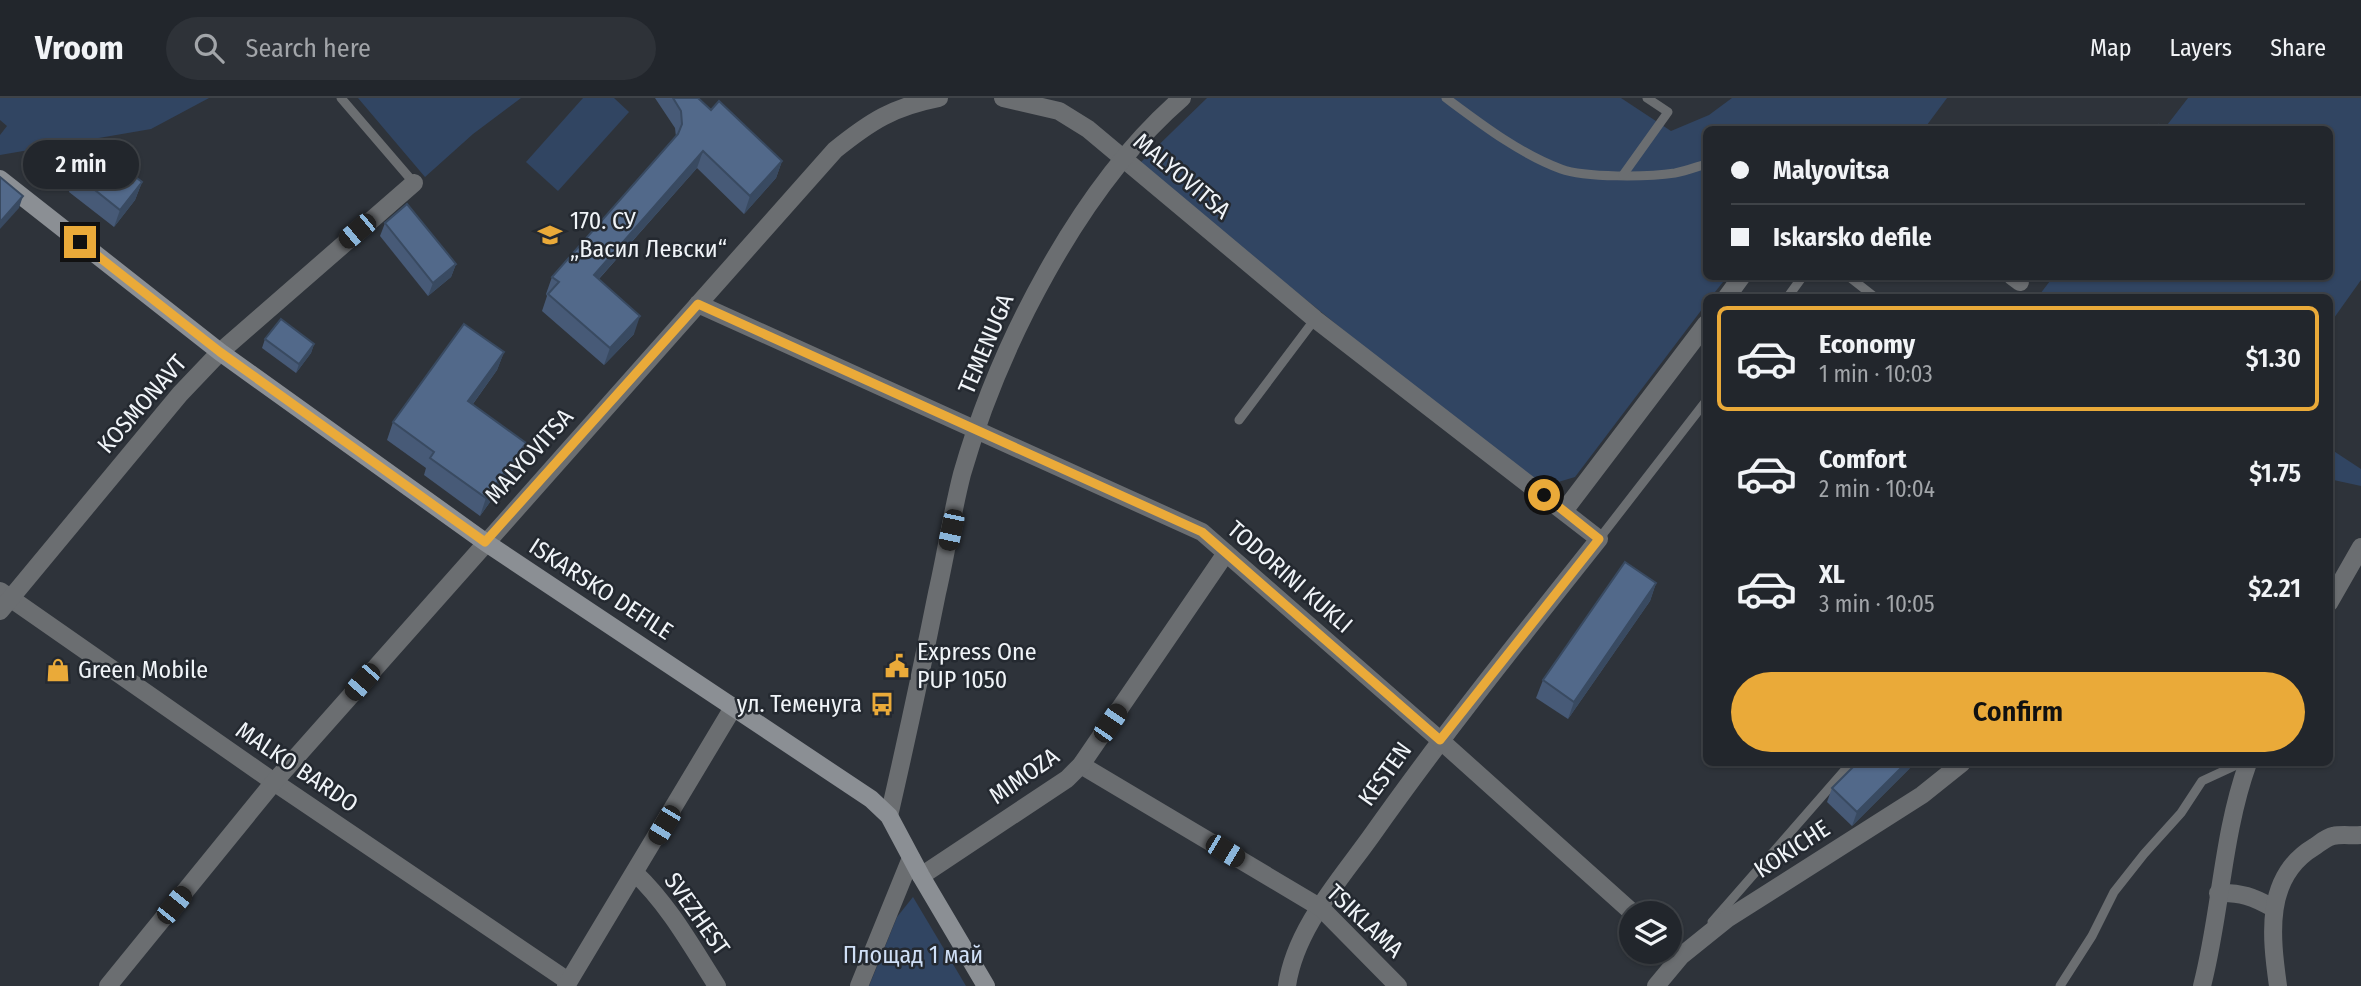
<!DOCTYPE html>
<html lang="en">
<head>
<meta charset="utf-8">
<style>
  :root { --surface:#22262c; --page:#2e3238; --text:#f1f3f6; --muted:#a2a5a9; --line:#3f4348; --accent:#eaaa39 }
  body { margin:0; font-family:"Fira Sans Condensed",sans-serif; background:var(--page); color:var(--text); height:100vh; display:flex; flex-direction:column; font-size:26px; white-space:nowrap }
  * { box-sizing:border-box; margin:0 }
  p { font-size:23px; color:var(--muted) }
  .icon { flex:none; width:38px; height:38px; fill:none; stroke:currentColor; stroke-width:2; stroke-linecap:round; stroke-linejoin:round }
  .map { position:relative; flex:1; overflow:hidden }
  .drawer { position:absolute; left:1703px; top:196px; width:630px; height:472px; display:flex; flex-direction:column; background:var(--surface); border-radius:10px; box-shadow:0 2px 5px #0004,0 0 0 2px var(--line) }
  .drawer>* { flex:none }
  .hud { position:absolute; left:1703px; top:28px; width:630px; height:154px; border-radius:10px; box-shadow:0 2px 5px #0004,0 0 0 2px var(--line); display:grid; align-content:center; height:154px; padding:0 28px; background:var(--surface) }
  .controls { position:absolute; left:1619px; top:803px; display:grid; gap:14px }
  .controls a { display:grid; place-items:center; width:63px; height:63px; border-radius:50%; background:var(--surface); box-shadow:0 2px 5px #0004,0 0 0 2px var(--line); font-size:35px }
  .end { position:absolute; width:32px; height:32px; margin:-16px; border:9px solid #eaaa39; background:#111; box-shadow:0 0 0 4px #111 }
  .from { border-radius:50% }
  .bubble { position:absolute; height:49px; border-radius:24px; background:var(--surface); box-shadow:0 2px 5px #0004,0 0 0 2px var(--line); font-size:23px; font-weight:600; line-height:49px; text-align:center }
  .car { position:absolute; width:21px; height:42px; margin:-21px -10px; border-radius:9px; box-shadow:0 0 5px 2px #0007; background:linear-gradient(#222 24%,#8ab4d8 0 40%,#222 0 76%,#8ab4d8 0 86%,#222 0) }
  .hud b { display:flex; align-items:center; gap:24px; height:66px; font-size:26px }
  .hud b+b { border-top:2px solid var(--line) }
  .hud i { width:18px; height:18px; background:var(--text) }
  ul { padding:12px 0 0; list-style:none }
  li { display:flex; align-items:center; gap:21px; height:105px; margin:0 14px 10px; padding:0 14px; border:4px solid transparent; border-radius:10px }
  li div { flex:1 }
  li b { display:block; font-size:26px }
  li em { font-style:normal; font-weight:600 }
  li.on { border-color:var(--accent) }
  li>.icon { width:63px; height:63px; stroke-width:1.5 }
  .cta { display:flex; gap:14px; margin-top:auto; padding:14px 28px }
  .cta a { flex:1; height:80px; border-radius:42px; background:var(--accent); color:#111; font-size:28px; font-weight:600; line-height:80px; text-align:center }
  header { display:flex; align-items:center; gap:42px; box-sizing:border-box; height:98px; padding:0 35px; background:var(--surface); border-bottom:2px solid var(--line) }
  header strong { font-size:33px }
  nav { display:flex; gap:38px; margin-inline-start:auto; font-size:24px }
  .search { width:490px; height:63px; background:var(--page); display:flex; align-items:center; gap:18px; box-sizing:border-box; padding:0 24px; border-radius:38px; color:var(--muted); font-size:26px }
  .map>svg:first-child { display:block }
  .green { fill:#314562 }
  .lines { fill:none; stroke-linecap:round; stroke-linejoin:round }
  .service { stroke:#6b6e71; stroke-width:9 }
  .minor { stroke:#6b6e71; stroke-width:18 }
  .tertiary { stroke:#6b6e71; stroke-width:18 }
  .secondary { stroke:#8b8f94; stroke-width:18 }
  .wall { fill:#475a77 }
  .shaded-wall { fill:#394a61 }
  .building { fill:#52698a; stroke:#394a61; stroke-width:2 }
  .route { stroke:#eaaa39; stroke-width:9 }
  .labels { text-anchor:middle; stroke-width:5; stroke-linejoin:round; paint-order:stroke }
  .street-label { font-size:24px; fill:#f0f4f8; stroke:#242930 }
  .poi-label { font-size:24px; fill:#f0f4f8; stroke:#242930; text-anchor:start }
  .park-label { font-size:24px; fill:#cfdff6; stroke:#242930 }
</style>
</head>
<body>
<header>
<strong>Vroom</strong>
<div class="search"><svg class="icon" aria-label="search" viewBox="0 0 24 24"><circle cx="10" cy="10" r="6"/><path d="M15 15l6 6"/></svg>Search here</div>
<nav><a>Map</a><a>Layers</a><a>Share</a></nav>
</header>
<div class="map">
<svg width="2361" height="888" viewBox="0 0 2361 888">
  <rect width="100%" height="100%" fill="#2e333a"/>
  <g class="green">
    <polygon points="0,0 209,0 151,31 0,57 0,37 7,28 0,22"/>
    <polygon points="358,0 521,0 473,36 425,79"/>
    <polygon points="583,0 614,0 629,14 558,93 526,64"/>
    <polygon points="1207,0 1621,0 1671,33 1709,17 1732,0 1947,0 1924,31 1706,32 1706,178 1727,179 1711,199 1706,200 1706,206 1575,379 1538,390 1139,66"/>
    <polygon points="2188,0 2361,0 2361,182 2329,227 2329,200 2037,200 2053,179 2329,178 2329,32 2164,31"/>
    <polygon points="2329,350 2361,371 2361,388 2329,381"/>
    <polygon points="913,799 966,888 869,888 897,819"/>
  </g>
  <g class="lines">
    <g class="service">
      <polyline points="341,0 414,85"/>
      <path d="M1446,0c35,26 74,56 115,71 24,9 88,8 114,4 11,-2 21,-6 31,-9"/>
      <polyline points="1623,77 1668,14 1647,0"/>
      <polyline points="1848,178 1876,200"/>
      <polyline points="1787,200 1803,178"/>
      <polyline points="1239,322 1315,221"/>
      <polyline points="1599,441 1706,303"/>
      <polyline points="1712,824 1851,665"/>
      <polyline points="2060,888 2092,838 2114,794 2144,756 2181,715 2202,683 2241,665"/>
    </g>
    <g class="minor">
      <path d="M1003,0l56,13 29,18 227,190 284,220c-77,97 -155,194 -227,296 -32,45 -77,94 -85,151"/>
      <polyline points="2012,178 2020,184"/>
      <polyline points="1726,200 1742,178"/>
      <polyline points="698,206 1202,434 1440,642 1634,816"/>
      <polyline points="1564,413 1706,226"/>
      <polyline points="0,493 274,684 568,883"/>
      <polyline points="2329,505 2361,449"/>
      <polyline points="0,513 180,296 220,254 414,85"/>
      <polyline points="1081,667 1321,810 1398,888"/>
      <path d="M635,775c34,32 57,74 82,113"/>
      <polyline points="921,778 1067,681 1081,667 1226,455"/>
      <path d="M2218,795c22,-1 36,4 55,15"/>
      <path d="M108,888l166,-204 561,-632c36,-29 58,-43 104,-52"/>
      <polyline points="566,888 734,608"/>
      <polyline points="859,888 911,760"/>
      <polyline points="1656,888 1681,858 1727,821 1922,697 1962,665"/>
      <path d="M2202,888c19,-73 20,-151 46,-223"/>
      <path d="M2278,888c-7,-50 -14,-109 36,-139 6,-4 13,-10 19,-11 9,-2 19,0 28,-1"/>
    </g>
    <path class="tertiary" d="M889,718c17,-74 33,-148 48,-223 9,-39 15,-80 25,-119 37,-129 118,-288 220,-376"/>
    <polyline class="secondary" points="0,81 220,254 485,444 871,701 889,718 921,778 986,888"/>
  </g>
  <g class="wall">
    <polygon points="655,0 698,0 711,12 782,63 776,80 744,116 697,70 599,181 634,236 604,267 542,213 547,198 546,196 552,179 676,39 675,30"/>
    <polygon points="75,76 142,84 135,102 114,129 69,94"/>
    <polygon points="385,125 456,166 451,179 428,198 380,138"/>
    <polygon points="265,241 314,246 311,255 296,275 262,250"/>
    <polygon points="504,254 497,272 473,306 520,362 480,418 424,377 426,370 387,342 393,324"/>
    <polygon points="1656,485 1650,503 1568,621 1536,600 1543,582"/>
    <polygon points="1910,670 1852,728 1827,704 1832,690"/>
  </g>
  <g class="shaded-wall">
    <polygon points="703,53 697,70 587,194 594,177"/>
    <polygon points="782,63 776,80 744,116 750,98"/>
    <polygon points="142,84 135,102 114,129 120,112"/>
    <polygon points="23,98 19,110 0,131 0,124"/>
    <polygon points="456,166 451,179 428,198 433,185"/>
    <polygon points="640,218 634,236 604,267 610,250"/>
    <polygon points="314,246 311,255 296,275 299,266"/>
    <polygon points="504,254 497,272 462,321 468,303"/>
    <polygon points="526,345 520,362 480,418 486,400"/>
    <polygon points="1656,485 1650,503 1568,621 1574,604"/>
    <polygon points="1906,665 1912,665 1910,670 1852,728 1857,714"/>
  </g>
  <g class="building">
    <polygon points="673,0 698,0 711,12 719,3 782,63 750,98 703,53 594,177 640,218 610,250 548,196 559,184 552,179 678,36 682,26 681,13"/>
    <polygon points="2159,27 2166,32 2156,32"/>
    <polygon points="97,49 142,84 120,112 75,76"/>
    <polygon points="0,79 23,98 0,124"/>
    <polygon points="407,106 456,166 433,185 385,125"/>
    <polygon points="281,221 314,246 299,266 265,241"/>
    <polygon points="464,226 504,254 468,303 526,345 486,400 430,360 434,354 393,324"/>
    <polygon points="1625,464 1656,485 1574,604 1543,582"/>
    <polygon points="1857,665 1906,665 1857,714 1832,690"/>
  </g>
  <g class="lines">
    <polyline class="route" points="80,144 220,254 485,444 698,206 1202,434 1440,642 1599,441 1544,397"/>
  </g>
  <defs>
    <g id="school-bare" transform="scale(1.89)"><path d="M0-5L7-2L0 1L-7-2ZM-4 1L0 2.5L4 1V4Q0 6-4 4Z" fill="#eaaa39" stroke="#242930" stroke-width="2.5" paint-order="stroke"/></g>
    <g id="civic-bare" transform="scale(1.89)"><path d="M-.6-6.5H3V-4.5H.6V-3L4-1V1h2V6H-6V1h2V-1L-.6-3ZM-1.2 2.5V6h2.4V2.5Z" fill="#eaaa39" stroke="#242930" stroke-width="2.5" paint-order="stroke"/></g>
    <g id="shop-bare" transform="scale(1.89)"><path d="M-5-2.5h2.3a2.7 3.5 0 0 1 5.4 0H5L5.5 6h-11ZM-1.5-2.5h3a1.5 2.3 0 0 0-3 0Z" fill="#eaaa39" stroke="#242930" stroke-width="2.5" paint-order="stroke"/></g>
    <g id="bus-bare" transform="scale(1.89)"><path d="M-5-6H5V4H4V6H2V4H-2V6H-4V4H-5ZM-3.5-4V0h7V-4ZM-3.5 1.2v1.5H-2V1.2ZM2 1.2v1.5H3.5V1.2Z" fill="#eaaa39" stroke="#242930" stroke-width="2.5" paint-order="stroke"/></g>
  </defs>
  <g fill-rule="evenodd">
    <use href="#school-bare" x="550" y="137"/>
    <use href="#civic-bare" x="897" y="568"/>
    <use href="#shop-bare" x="58" y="572"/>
    <use href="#bus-bare" x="882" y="606"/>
  </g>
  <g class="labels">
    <g class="street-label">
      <text transform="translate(1182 78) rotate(40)" y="8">MALYOVITSA</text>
      <text transform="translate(986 246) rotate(-67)" y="8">TEMENUGA</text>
      <text transform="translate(142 306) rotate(-49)" y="8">KOSMONAVT</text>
      <text transform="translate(529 358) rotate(-48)" y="8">MALYOVITSA</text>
      <text transform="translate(1290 479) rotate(41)" y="8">TODORINI KUKLI</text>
      <text transform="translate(601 491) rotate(33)" y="8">ISKARSKO DEFILE</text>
      <text transform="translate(297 669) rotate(34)" y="8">MALKO BARDO</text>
      <text transform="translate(1385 676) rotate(-54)" y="8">KESTEN</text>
      <text transform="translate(1024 678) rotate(-35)" y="8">MIMOZA</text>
      <text transform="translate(1792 751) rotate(-33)" y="8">KOKICHE</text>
      <text transform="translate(697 816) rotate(55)" y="8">SVEZHEST</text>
      <text transform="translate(1365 823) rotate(43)" y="8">TSIKLAMA</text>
    </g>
    <g class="poi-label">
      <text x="570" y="131">170. СУ<tspan x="570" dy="28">„Васил Левски“</tspan></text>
      <text x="917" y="562">Express One<tspan x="917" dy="28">PUP 1050</tspan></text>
      <text x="78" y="580">Green Mobile</text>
      <text x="862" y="614" text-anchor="end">ул. Теменуга</text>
    </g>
    <g class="park-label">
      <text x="913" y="865">Площад 1 май</text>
    </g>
  </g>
</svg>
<div class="controls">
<a><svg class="icon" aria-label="layers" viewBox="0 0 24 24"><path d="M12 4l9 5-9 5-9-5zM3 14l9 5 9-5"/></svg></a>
</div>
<i class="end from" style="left:1544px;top:397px"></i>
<i class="end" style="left:80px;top:144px"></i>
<div class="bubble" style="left:23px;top:42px;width:116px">2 min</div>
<i class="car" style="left:357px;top:133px;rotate:230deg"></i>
<i class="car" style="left:951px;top:432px;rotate:192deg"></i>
<i class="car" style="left:362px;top:584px;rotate:221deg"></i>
<i class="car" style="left:1110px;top:625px;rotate:34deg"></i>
<i class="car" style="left:664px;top:727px;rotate:211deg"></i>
<i class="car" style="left:1225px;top:753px;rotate:121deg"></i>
<i class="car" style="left:174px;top:807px;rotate:39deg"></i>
<div class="hud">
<b><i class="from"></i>Malyovitsa</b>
<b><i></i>Iskarsko defile</b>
</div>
<section class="drawer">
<ul>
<li class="on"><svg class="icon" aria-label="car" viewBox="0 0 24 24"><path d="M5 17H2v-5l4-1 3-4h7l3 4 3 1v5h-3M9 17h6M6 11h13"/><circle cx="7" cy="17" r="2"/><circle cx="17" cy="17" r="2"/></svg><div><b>Economy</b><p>1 min · 10:03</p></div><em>$1.30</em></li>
<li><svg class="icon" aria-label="car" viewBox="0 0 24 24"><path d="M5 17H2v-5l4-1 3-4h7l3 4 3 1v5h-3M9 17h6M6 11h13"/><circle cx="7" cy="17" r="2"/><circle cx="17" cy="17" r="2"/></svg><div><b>Comfort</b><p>2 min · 10:04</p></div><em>$1.75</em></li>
<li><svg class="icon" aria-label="car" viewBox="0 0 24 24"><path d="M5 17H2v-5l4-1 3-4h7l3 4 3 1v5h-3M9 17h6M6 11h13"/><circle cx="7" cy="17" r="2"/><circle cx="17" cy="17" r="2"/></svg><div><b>XL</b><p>3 min · 10:05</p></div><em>$2.21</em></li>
</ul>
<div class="cta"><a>Confirm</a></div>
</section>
</div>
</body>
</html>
